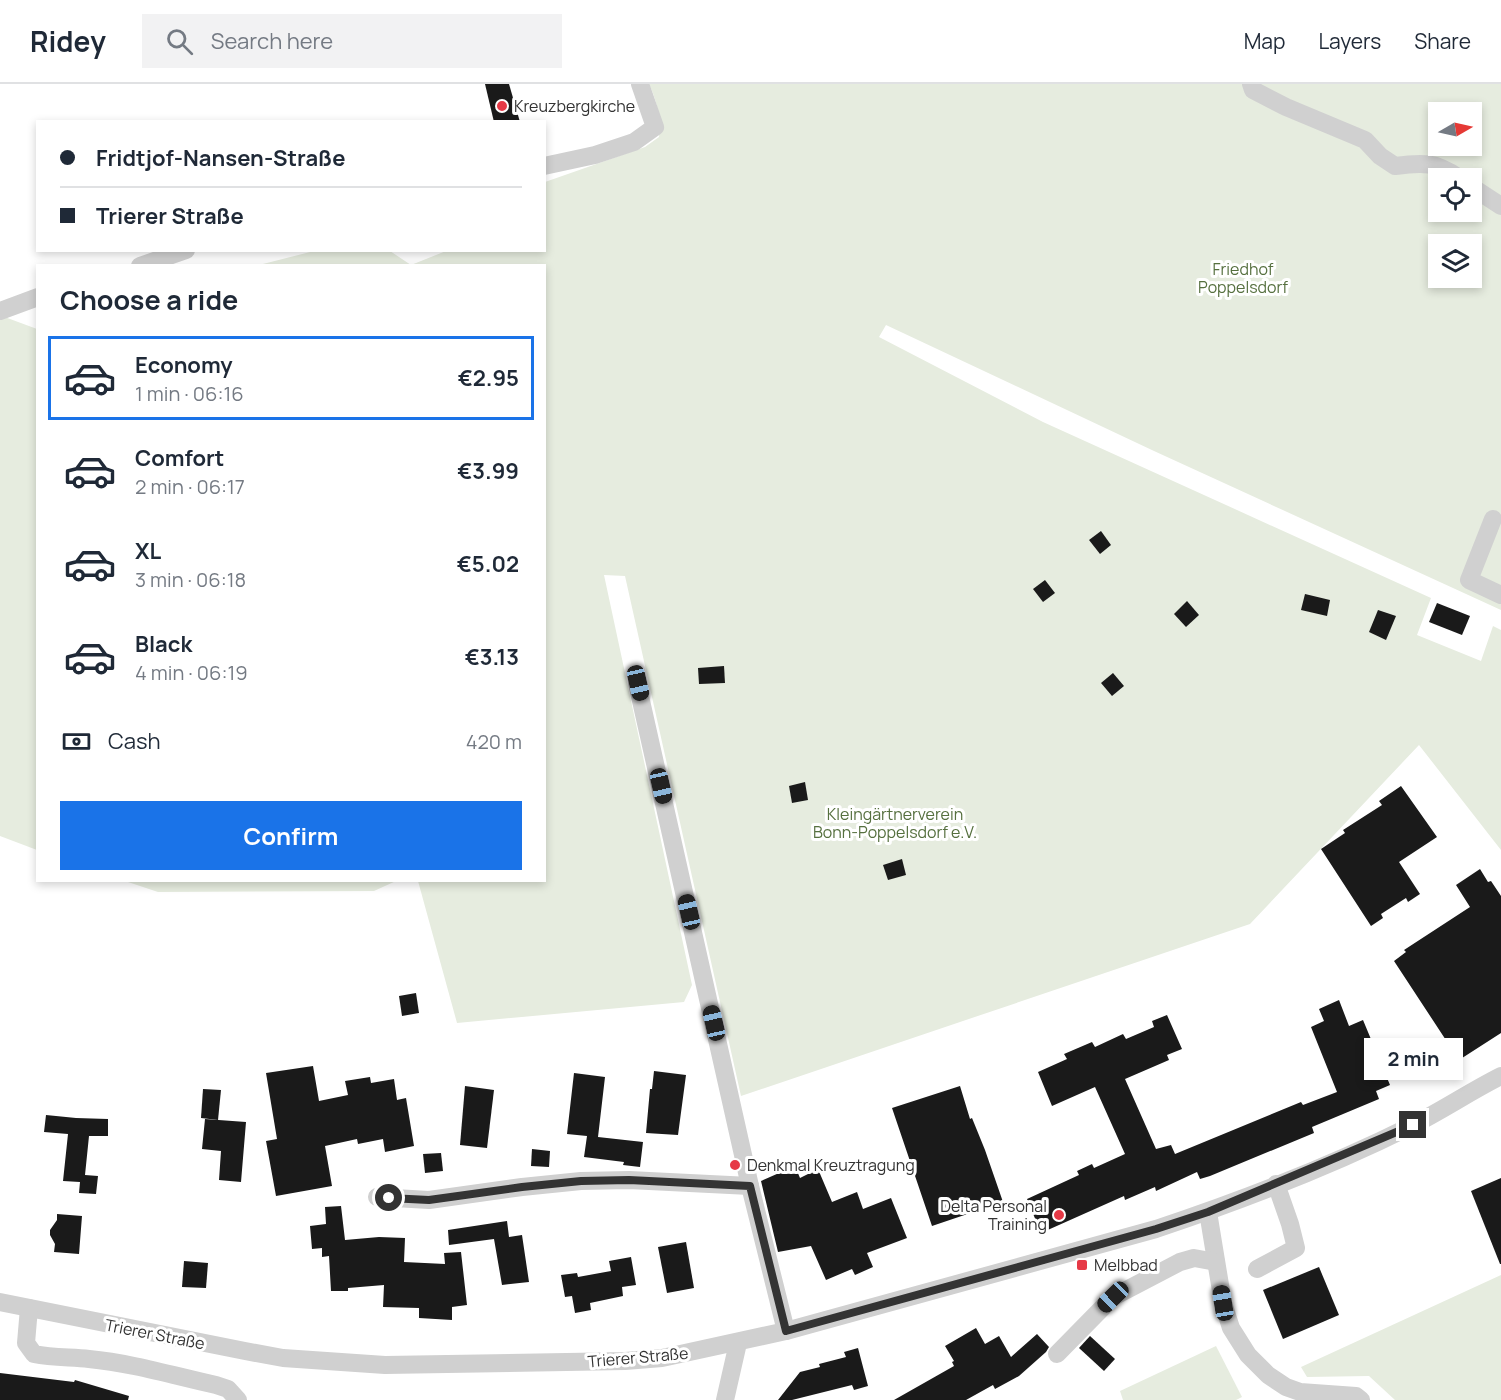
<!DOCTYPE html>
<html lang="en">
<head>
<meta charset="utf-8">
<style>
  :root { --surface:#fff; --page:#f2f2f3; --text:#1f2937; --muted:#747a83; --line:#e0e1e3; --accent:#1a73e8 }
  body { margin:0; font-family:Manrope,sans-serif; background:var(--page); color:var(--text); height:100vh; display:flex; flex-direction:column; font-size:22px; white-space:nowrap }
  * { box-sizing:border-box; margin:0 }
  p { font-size:20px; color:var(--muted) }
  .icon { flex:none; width:33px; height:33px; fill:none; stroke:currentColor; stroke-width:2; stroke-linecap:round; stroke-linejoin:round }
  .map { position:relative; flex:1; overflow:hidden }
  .panel { position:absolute; left:36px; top:180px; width:510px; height:618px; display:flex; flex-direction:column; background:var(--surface); border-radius:0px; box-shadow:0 3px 9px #0003 }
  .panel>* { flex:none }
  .top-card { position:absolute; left:36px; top:36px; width:510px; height:132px; border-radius:0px; box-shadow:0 3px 9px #0003; display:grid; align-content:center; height:132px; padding:0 24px; background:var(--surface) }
  .needle { width:39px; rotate:81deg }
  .fabs { position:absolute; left:1428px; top:18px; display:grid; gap:12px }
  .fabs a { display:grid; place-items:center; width:54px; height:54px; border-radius:0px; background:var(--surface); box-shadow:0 3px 9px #0003; font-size:30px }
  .end { position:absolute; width:27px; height:27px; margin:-14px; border:8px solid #333; background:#fff; box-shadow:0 0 0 3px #fff }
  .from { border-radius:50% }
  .bubble { position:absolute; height:42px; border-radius:0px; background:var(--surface); box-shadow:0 3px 9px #0003; font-size:20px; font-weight:700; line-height:42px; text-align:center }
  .car { position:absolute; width:18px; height:36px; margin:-18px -9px; border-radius:8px; box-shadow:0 0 4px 2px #0007; background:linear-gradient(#222 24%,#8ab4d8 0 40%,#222 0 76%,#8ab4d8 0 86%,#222 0) }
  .top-card b { display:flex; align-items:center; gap:21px; height:57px; font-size:22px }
  .top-card b+b { border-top:2px solid var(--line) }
  .top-card i { width:15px; height:15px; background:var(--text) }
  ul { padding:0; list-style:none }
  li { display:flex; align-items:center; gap:18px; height:84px; margin:0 12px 9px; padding:0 12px; border:3px solid transparent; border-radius:0px }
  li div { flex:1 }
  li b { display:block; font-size:22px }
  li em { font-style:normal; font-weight:700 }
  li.active { border-color:var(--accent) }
  li>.icon { width:54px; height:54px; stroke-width:1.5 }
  h2 { padding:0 24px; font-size:27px; line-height:72px }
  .pay { display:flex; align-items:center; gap:15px; height:66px; padding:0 24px; font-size:22px }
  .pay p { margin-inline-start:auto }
  .action { display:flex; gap:12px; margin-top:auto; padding:12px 24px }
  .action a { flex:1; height:69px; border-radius:0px; background:var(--accent); color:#fff; font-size:24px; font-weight:700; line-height:69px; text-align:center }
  header { display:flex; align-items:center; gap:36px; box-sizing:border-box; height:84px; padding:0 30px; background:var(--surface); border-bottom:2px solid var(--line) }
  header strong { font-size:28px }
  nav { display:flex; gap:33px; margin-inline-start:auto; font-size:21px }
  .search { width:420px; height:54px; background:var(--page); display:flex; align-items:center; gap:15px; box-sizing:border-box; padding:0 21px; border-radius:0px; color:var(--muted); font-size:22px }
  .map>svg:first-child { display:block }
  .green { fill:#e6ecdf; fill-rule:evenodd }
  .building { fill:#1a1a1a }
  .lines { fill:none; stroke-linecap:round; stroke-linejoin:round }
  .minor { stroke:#d0d0d0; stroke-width:18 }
  .route { stroke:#333; stroke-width:8 }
  .poi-dot { fill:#e63946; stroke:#fff; stroke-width:2 }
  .labels { text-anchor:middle; stroke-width:6; stroke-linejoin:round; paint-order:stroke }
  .poi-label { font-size:16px; fill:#333; stroke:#fff; text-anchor:start }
  .park-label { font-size:16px; fill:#56703f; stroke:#fff }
  .street-label { font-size:16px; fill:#333; stroke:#fff }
</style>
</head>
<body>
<header>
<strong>Ridey</strong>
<div class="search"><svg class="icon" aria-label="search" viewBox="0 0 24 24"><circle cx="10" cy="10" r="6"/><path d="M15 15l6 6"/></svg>Search here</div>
<nav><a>Map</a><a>Layers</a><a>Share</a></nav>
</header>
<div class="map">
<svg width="1501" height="1316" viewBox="0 0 1501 1316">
  <rect width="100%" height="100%" fill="#fff"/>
  <g class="green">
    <path d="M649,0h852v526l-347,-159 -268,-126 -7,12 164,85 388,176 -14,37 64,26 12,-35 8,4v220l-82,-105 -169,179 -509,172 -116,-520 -21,-1 88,410 -8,17 -227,21 -39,-142 126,-1v-614h-289l63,-16 72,1 21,14 35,-14 98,-1 1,-68 100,-35 14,-10c2,-19 -2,-36 -10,-53zM1438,28h34v34h-34zM1438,94h34v34h-34zM1438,160h34v34h-34z"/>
    <polygon points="2,232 37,245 37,766 0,752 0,233"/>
    <polygon points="125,797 396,797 374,807 158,808"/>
    <polygon points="1501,1191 1501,1316 1395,1316 1369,1292 1307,1293 1301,1283"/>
    <polygon points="1216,1262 1242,1313 1236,1316 1123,1316 1120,1307"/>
  </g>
  <g class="building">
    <polygon points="485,0 509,0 520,38 494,38"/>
    <polygon points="1101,447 1111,461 1100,470 1089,456"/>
    <polygon points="1045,496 1055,509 1043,518 1033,505"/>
    <polygon points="1305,510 1330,516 1327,532 1301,526"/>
    <polygon points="1187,517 1199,531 1186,543 1174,530"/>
    <polygon points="1437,519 1470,532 1462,551 1429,538"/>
    <polygon points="1378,526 1396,532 1386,556 1369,548"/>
    <polygon points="724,582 725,599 699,600 698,584"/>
    <polygon points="1113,589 1124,602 1112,612 1101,599"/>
    <polygon points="805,698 808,716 792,719 789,702"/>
    <polygon points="1401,702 1437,753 1399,778 1420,810 1408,818 1406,814 1381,830 1383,834 1371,842 1321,765 1345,749 1343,746 1382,721 1379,717"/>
    <polygon points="902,775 906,791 888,796 883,781"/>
    <polygon points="1480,785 1488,798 1491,797 1501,812 1501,949 1459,976 1394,877 1406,868 1404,866 1470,823 1456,801"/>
    <polygon points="416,909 419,929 402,932 399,912"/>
    <polygon points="1339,916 1349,942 1363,936 1390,1001 1376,1007 1379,1015 1312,1043 1314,1049 1210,1092 1200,1095 1197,1088 1156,1107 1155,1103 1125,1116 1124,1112 1041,1149 1027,1115 1079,1091 1077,1087 1092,1080 1094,1084 1125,1070 1095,1003 1052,1022 1038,988 1067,975 1064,970 1092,958 1095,963 1123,950 1126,955 1154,943 1152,937 1167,931 1182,965 1167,971 1169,976 1125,995 1156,1065 1171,1061 1175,1070 1301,1018 1303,1021 1337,1008 1311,943 1324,937 1319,925"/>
    <polygon points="313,982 319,1017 348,1011 345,997 370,993 371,999 394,995 397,1016 406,1014 414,1062 385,1068 383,1055 358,1060 357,1055 325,1062 332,1102 276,1112 266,1057 277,1055 266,989"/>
    <polygon points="654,987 686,991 678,1051 646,1049 650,1005 652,1005"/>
    <polygon points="574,989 605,993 598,1053 643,1058 640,1083 623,1081 624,1078 584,1073 587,1052 567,1050"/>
    <polygon points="465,1002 494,1006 487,1064 460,1061"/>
    <polygon points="960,1002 970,1035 972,1034 985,1066 1003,1118 932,1142 892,1024"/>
    <polygon points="203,1005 221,1006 218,1036 201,1034"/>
    <polygon points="46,1031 76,1034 108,1035 108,1052 89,1052 85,1091 98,1092 96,1110 79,1109 80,1098 63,1097 68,1050 44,1048"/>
    <polygon points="205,1035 246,1038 241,1098 219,1096 221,1067 202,1065"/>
    <polygon points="532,1065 550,1067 549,1083 531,1082"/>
    <polygon points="441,1069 443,1087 425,1089 423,1070"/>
    <polygon points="795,1082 800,1094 818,1085 832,1118 857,1108 863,1125 891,1114 907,1154 867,1169 873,1183 855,1191 852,1185 826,1196 811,1162 778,1168 761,1097"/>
    <polygon points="1501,1094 1501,1180 1500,1180 1471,1107"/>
    <polygon points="341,1122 345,1156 379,1153 405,1154 404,1178 445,1180 444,1169 461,1168 467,1221 452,1223 452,1236 419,1234 419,1224 383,1223 384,1201 348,1204 348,1207 331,1207 329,1172 322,1173 322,1164 312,1165 310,1142 326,1140 325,1123"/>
    <polygon points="57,1130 82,1132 79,1170 54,1168 55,1160 50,1151 50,1146 57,1136"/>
    <polygon points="507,1137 509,1153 522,1151 529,1198 502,1201 494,1155 449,1161 448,1146"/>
    <polygon points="686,1158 694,1204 667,1209 658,1163"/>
    <polygon points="631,1173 636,1201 622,1203 623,1212 590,1219 591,1226 575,1229 572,1212 565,1213 561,1191 577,1189 578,1193 611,1187 609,1177"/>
    <polygon points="184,1177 208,1179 206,1204 182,1203"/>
    <polygon points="1319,1183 1339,1231 1283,1255 1263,1206"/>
    <polygon points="976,1244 985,1260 999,1252 1011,1273 1037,1250 1049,1263 1046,1268 1019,1292 995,1305 993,1301 966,1316 894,1316 954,1282 952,1278 954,1277 945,1262"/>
    <polygon points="1090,1252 1115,1275 1104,1287 1079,1264"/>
    <polygon points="858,1264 868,1302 854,1306 852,1301 792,1316 778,1316 800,1288 820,1283 819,1280 846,1273 844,1268"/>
    <polygon points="0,1289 74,1298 75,1296 129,1312 128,1316 0,1316"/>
  </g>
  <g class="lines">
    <g class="minor">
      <path d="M1251,0l2,6 33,17 79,33 15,16 15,10c28,-4 41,-4 64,12"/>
      <polyline points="544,82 595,71 634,58 655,43 640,0"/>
      <polyline points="1472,103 1501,122"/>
      <polyline points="140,182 186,166"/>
      <polyline points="0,227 38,213"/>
      <polyline points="1493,435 1469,496 1501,511"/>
      <polyline points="637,599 750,1102 786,1247"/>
      <polyline points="377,1113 429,1116 522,1103 581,1097 629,1096 750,1102"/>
      <polyline points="1208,1128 1223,1219 1231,1244 1248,1271 1268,1291 1286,1303 1300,1308 1356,1312 1361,1316"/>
      <polyline points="1257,1185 1296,1164 1290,1140 1276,1100"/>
      <path d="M0,1218l245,49 38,7 102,7 240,-4 37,-3 124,-27 370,-102c87,-29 175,-63 257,-104 30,-15 58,-34 88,-49"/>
      <path d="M29,1224l-3,35 8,11c19,4 37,3 55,5 43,4 86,17 127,26l12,4 10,11"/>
      <polyline points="1057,1270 1113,1213 1180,1178 1194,1174 1216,1178"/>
      <polyline points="725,1316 738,1259"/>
    </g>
  </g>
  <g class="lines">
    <polyline class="route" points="389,1114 429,1116 522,1103 581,1097 629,1096 750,1102 786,1247 1156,1145 1208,1128 1413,1041"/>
  </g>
  <g class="poi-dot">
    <circle cx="502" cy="22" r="6"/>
    <circle cx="735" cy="1081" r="6"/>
    <circle cx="1059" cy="1131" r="6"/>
    <rect x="1076" y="1175" width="12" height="12" rx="3"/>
  </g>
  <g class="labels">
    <g class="poi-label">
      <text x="514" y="28">Kreuzbergkirche</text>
      <text x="747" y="1087">Denkmal Kreuztragung</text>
      <text x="1047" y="1128" text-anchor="end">Delta Personal<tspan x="1047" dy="18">Training</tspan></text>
      <text x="1094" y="1187">Melbbad</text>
    </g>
    <g class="park-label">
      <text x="1243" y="191">Friedhof<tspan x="1243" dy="18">Poppelsdorf</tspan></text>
      <text x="895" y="736">Kleingärtnerverein<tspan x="895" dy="18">Bonn-Poppelsdorf e.V.</tspan></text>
    </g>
    <g class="street-label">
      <text transform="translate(155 1250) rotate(11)" y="6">Trierer Straße</text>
      <text transform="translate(638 1273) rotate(-5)" y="6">Trierer Straße</text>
    </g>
  </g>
</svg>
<div class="fabs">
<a><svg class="needle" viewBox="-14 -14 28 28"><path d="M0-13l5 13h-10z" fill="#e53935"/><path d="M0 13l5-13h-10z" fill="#747a83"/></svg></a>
<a><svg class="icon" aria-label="locate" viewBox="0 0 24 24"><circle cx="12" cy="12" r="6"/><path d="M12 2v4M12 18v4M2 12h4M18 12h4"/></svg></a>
<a><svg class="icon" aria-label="layers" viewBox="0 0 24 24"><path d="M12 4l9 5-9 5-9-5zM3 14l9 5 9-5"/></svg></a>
</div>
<i class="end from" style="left:389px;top:1114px"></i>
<i class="end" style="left:1413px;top:1041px"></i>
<div class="bubble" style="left:1364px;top:954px;width:99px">2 min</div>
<i class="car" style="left:638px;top:599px;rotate:167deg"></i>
<i class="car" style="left:661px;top:702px;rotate:167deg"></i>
<i class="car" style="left:689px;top:828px;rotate:347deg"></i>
<i class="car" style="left:714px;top:939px;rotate:347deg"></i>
<i class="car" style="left:1113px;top:1213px;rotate:226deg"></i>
<i class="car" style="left:1223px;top:1219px;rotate:351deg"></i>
<div class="top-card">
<b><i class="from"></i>Fridtjof-Nansen-Straße</b>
<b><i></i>Trierer Straße</b>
</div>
<section class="panel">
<h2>Choose a ride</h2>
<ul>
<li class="active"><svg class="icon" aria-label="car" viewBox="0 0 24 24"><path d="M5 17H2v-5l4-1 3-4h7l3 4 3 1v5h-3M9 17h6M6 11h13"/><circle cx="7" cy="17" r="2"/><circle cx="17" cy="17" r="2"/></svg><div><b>Economy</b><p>1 min · 06:16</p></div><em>€2.95</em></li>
<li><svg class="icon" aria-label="car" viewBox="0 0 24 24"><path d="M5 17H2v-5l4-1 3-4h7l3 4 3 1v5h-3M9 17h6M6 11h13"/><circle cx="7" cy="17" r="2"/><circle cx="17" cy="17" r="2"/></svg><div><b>Comfort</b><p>2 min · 06:17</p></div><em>€3.99</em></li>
<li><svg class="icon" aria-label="car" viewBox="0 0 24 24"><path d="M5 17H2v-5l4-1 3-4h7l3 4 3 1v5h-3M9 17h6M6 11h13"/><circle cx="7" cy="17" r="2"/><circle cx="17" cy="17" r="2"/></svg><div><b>XL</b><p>3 min · 06:18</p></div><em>€5.02</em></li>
<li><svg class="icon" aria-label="car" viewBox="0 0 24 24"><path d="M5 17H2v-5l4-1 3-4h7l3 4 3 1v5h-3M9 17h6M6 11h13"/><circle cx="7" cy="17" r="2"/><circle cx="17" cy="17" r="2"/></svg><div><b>Black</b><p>4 min · 06:19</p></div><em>€3.13</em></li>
</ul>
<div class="pay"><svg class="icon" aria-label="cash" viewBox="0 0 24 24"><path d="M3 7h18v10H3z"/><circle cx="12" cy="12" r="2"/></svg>Cash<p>420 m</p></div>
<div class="action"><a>Confirm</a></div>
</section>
</div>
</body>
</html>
